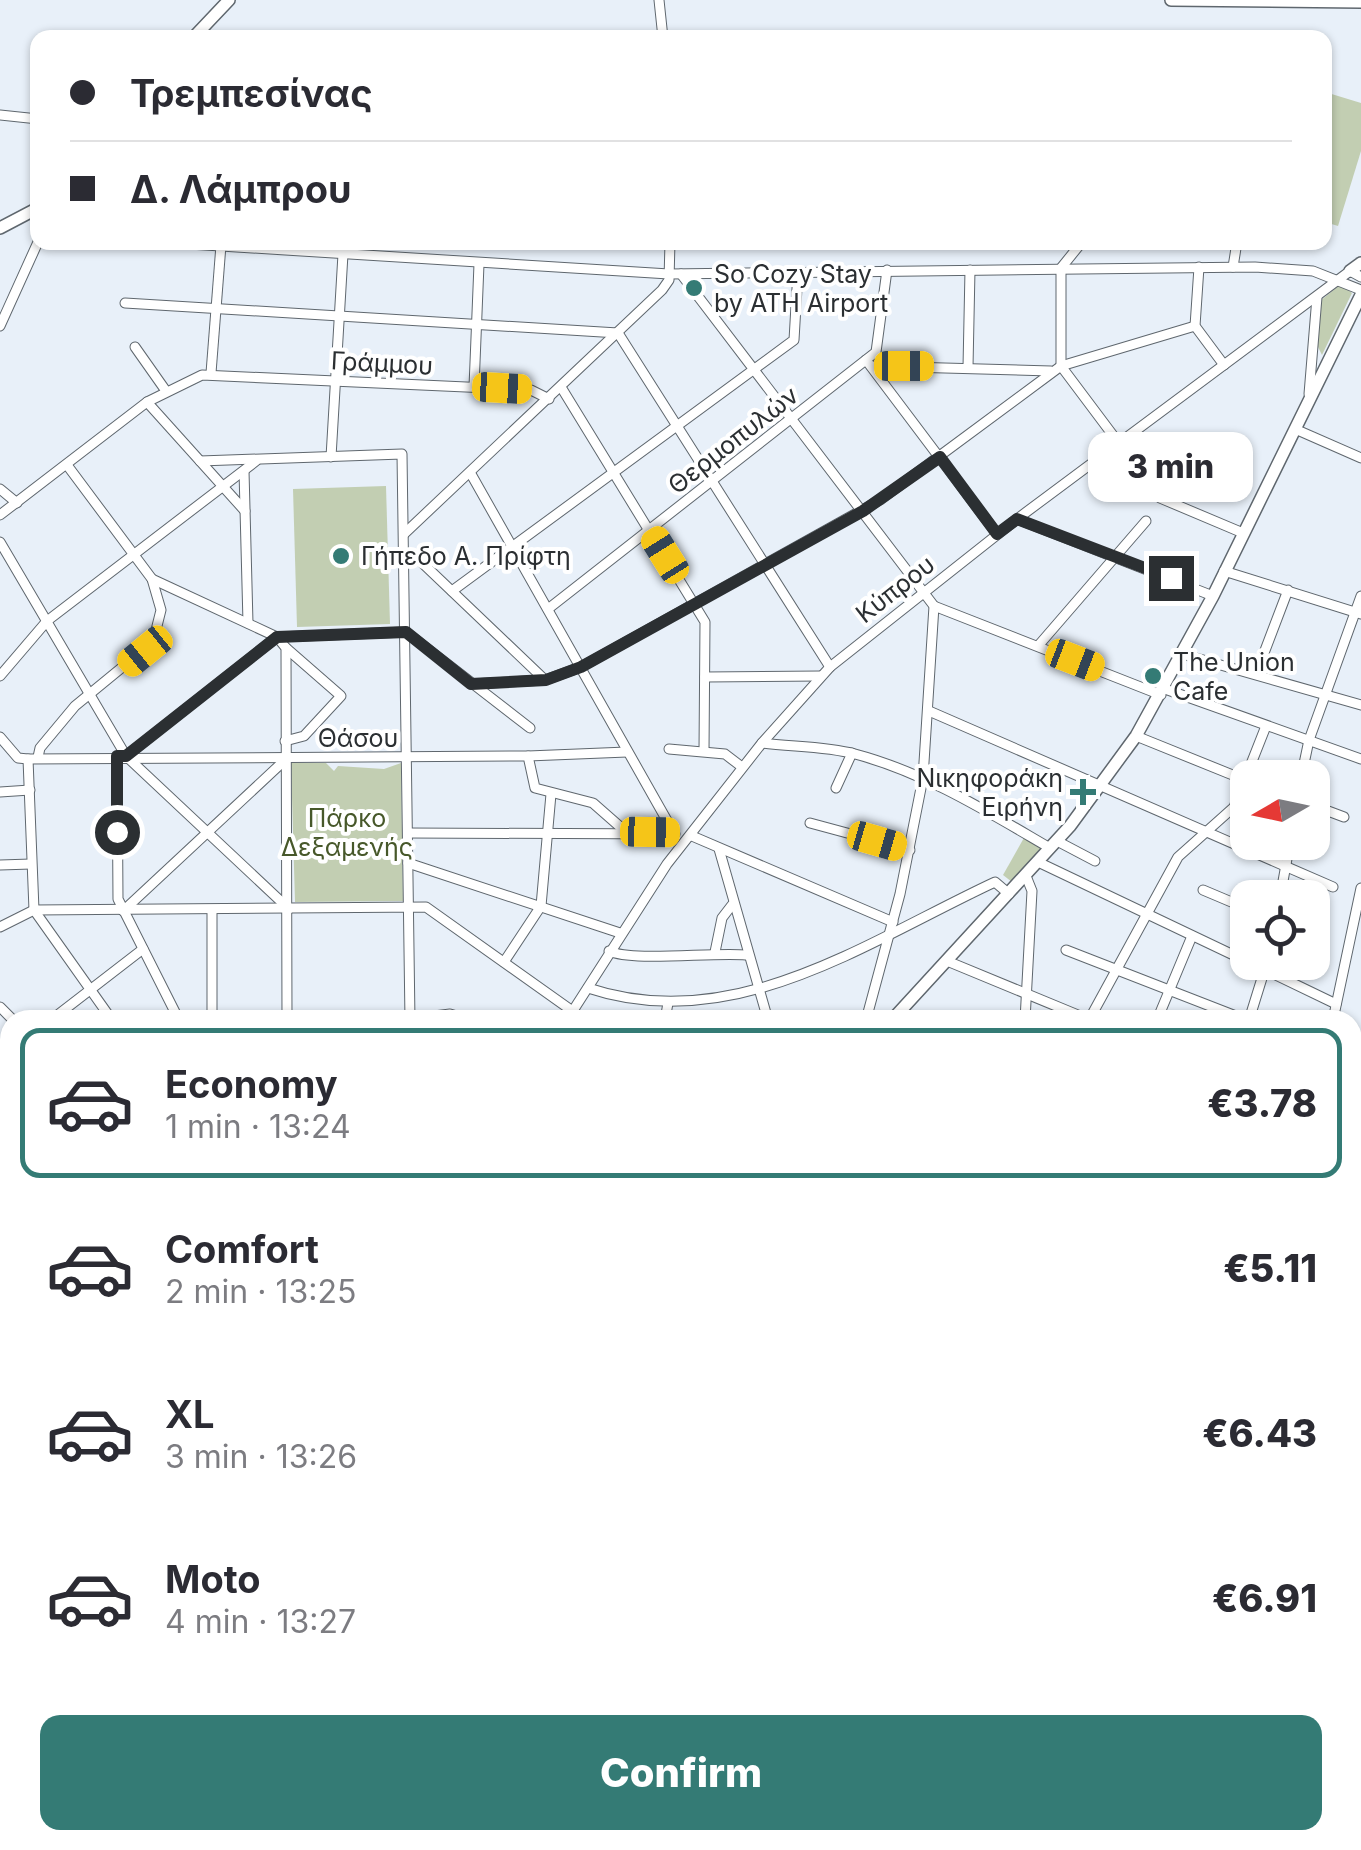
<!DOCTYPE html>
<html lang="en">
<head>
<meta charset="utf-8">
<style>
  :root { --surface:#fff; --page:#f2f2f3; --text:#2b2b33; --muted:#7c7c81; --line:#e1e1e2; --accent:#347b75 }
  body { margin:0; font-family:Inter,sans-serif; background:var(--page); color:var(--text); height:100vh; display:flex; flex-direction:column; font-size:38px; white-space:nowrap }
  * { box-sizing:border-box; margin:0 }
  p { font-size:32px; color:var(--muted) }
  .icon { flex:none; width:55px; height:55px; fill:none; stroke:currentColor; stroke-width:2; stroke-linecap:round; stroke-linejoin:round }
  .map { position:relative; flex:1; overflow:hidden }
  .drawer { position:absolute; left:0px; top:1010px; width:1362px; height:840px; display:flex; flex-direction:column; background:var(--surface); border-radius:30px 30px 0 0; box-shadow:0 2px 8px #0004 }
  .drawer>* { flex:none }
  .top-card { position:absolute; left:30px; top:30px; width:1302px; height:220px; border-radius:20px; box-shadow:0 2px 8px #0004; display:grid; align-content:center; height:220px; padding:0 40px; background:var(--surface) }
  .needle { width:65px; rotate:261deg }
  .fabs { position:absolute; left:1230px; top:760px; display:grid; gap:20px }
  .fabs a { display:grid; place-items:center; width:100px; height:100px; border-radius:20px; background:var(--surface); box-shadow:0 2px 8px #0004; font-size:50px }
  .end { position:absolute; width:45px; height:45px; margin:-22px; border:12px solid #2b2f32; background:#fff; box-shadow:0 0 0 5px #fff }
  .from { border-radius:50% }
  .bubble { position:absolute; height:70px; border-radius:20px; background:var(--surface); box-shadow:0 2px 8px #0004; font-size:32px; font-weight:800; line-height:70px; text-align:center }
  .car { position:absolute; width:30px; height:60px; margin:-30px -15px; border-radius:12px; box-shadow:0 0 8px 2px #0007; background:linear-gradient(#f5c518 24%,#345 0 40%,#f5c518 0 76%,#345 0 86%,#f5c518 0) }
  .top-card b { display:flex; align-items:center; gap:35px; height:95px; font-size:38px }
  .top-card b+b { border-top:2px solid var(--line) }
  .top-card i { width:25px; height:25px; background:var(--text) }
  ul { padding:18px 0 0; list-style:none }
  li { display:flex; align-items:center; gap:30px; height:150px; margin:0 20px 15px; padding:0 20px; border:5px solid transparent; border-radius:20px }
  li div { flex:1 }
  li b { display:block; font-size:38px }
  li em { font-style:normal; font-weight:800 }
  li.current { border-color:var(--accent) }
  li>.icon { width:90px; height:90px; stroke-width:1.5 }
  .action { display:flex; gap:20px; margin-top:auto; padding:20px 40px }
  .action a { flex:1; height:115px; border-radius:20px; background:var(--accent); color:#fff; font-size:40px; font-weight:800; line-height:115px; text-align:center }
  .map>svg:first-child { display:block }
  .green { fill:#c2ceb2 }
  .lines { fill:none; stroke-linecap:round; stroke-linejoin:round }
  .minor-casing { stroke:#5f676e; stroke-width:11 }
  .major-casing { stroke:#5f676e; stroke-width:14 }
  .minor { stroke:#fff; stroke-width:9 }
  .major { stroke:#fff; stroke-width:11 }
  .route { stroke:#2b2f32; stroke-width:12 }
  .poi-dot { fill:#347b75; stroke:#fff; stroke-width:4 }
  .labels { text-anchor:middle; stroke-width:8; stroke-linejoin:round; paint-order:stroke }
  .poi-label { font-size:25px; fill:#2b2f32; stroke:#fff; text-anchor:start }
  .street-label { font-size:25px; fill:#2b2f32; stroke:#fff }
  .park-label { font-size:25px; fill:#47582a; stroke:#fff }
</style>
</head>
<body>
<div class="map">
<svg width="1361" height="1850" viewBox="0 0 1361 1850">
  <rect width="100%" height="100%" fill="#e8f0f9"/>
  <g class="green">
    <polygon points="1325,92 1361,103 1361,151 1338,226 1325,222"/>
    <polygon points="1341,284 1352,293 1322,355 1316,343 1320,301"/>
    <polygon points="386,486 390,624 297,627 293,489"/>
    <polygon points="291,763 326,763 334,771 338,766 384,769 401,763 403,901 295,902"/>
    <polygon points="1025,836 1044,847 1012,882 1003,875"/>
    <polygon points="1352,1591 1361,1591 1361,1782 1352,1780"/>
  </g>
  <g class="lines">
    <g class="minor-casing">
      <g id="minor">
        <polyline points="659,0 663,38"/>
        <polyline points="0,115 38,119"/>
        <polyline points="189,244 669,274 1255,267 1313,271 1361,290"/>
        <polyline points="1199,267 1195,326 1224,365"/>
        <polyline points="1233,267 1237,242"/>
        <polyline points="681,274 934,606 923,778 900,894 866,1020"/>
        <polyline points="125,303 618,333 830,667"/>
        <polyline points="0,326 38,242"/>
        <polyline points="135,347 166,391"/>
        <polyline points="866,360 997,534"/>
        <polyline points="871,366 1051,371"/>
        <polyline points="1061,366 1160,498 1243,533"/>
        <polyline points="1061,366 1061,268 1082,242"/>
        <polyline points="968,367 970,270"/>
        <polyline points="211,373 221,245"/>
        <polyline points="474,387 479,264"/>
        <polyline points="561,387 705,622 704,751"/>
        <polyline points="1309,394 1317,297"/>
        <polyline points="147,402 245,511"/>
        <polyline points="1295,429 1361,458"/>
        <polyline points="331,457 343,254"/>
        <polyline points="200,461 402,454 410,1020"/>
        <polyline points="244,471 248,623"/>
        <polyline points="471,474 674,833"/>
        <polyline points="0,489 17,503"/>
        <polyline points="0,515 147,402 202,375 531,390 549,399"/>
        <polyline points="1017,519 1213,596"/>
        <polyline points="404,534 662,290 669,280 670,242"/>
        <polyline points="0,542 126,756 289,909"/>
        <polyline points="404,553 415,556 545,680"/>
        <polyline points="1224,571 1361,614"/>
        <polyline points="152,579 277,637 286,648 287,1020"/>
        <polyline points="452,591 794,340 798,271"/>
        <polyline points="934,606 1161,695"/>
        <polyline points="548,609 876,352 887,270"/>
        <polyline points="277,637 406,632 530,728"/>
        <polyline points="1038,646 1146,521"/>
        <polyline points="1182,654 1361,705"/>
        <polyline points="1256,674 1288,590"/>
        <polyline points="0,676 47,621 256,461"/>
        <polyline points="705,677 820,676"/>
        <polyline points="471,684 545,680 581,667 880,500 1061,366 1195,326"/>
        <polyline points="1165,689 1361,759"/>
        <polyline points="929,711 1333,887"/>
        <polyline points="1136,736 1245,780"/>
        <polyline points="0,737 18,758 28,759 528,756 535,788 593,803 626,832"/>
        <polyline points="285,741 304,736 341,696 286,648"/>
        <path d="M762,743c30,4 63,3 93,11 69,18 133,58 195,94"/>
        <polyline points="669,749 725,754 742,767"/>
        <polyline points="117,756 118,899 179,1020"/>
        <polyline points="126,756 277,637"/>
        <polyline points="528,756 627,752"/>
        <polyline points="38,757 40,748 75,706 153,642 161,610 152,579 67,465"/>
        <polyline points="28,759 34,910 112,1020"/>
        <polyline points="1301,778 1309,740 1361,596"/>
        <polyline points="836,788 852,753"/>
        <polyline points="0,792 30,790"/>
        <polyline points="1312,805 1344,817"/>
        <polyline points="810,823 910,850"/>
        <polyline points="408,833 675,834"/>
        <polyline points="692,836 893,922"/>
        <polyline points="1057,841 1095,861"/>
        <polyline points="719,849 768,1020"/>
        <polyline points="1038,862 1248,962"/>
        <polyline points="408,863 620,933"/>
        <polyline points="0,865 31,864"/>
        <polyline points="1203,890 1248,909"/>
        <polyline points="1280,898 1290,842"/>
        <polyline points="123,911 285,760"/>
        <polyline points="0,927 34,910 426,907 585,1020"/>
        <polyline points="1066,950 1246,1020"/>
        <path d="M609,951c24,11 102,1 137,4"/>
        <polyline points="715,952 722,918 732,905"/>
        <polyline points="947,961 1090,1020"/>
        <polyline points="504,962 541,906 551,794"/>
        <polyline points="1249,962 1336,1004"/>
        <path d="M588,988c146,49 280,-47 407,-106l14,12"/>
        <polyline points="0,1007 13,1020"/>
        <polyline points="410,1019 450,1014 470,1020"/>
        <polyline points="51,1020 143,949"/>
        <polyline points="212,1020 212,910"/>
        <polyline points="567,1020 667,864 762,743 830,667 1017,519 1350,271 1361,277"/>
        <polyline points="665,1020 668,1003"/>
        <polyline points="1025,1020 1032,891 1026,876"/>
        <polyline points="1089,1020 1178,857 1234,807 1266,726"/>
        <polyline points="1157,1020 1192,936"/>
        <polyline points="1249,1020 1267,962"/>
        <polyline points="1333,1020 1361,888"/>
        <polyline points="1352,1060 1361,1063"/>
        <polyline points="0,1093 10,1093"/>
        <polyline points="1352,1118 1361,1121"/>
        <polyline points="1352,1163 1361,1165"/>
        <polyline points="0,1215 10,1210"/>
        <polyline points="1352,1239 1361,1242"/>
        <polyline points="0,1290 10,1288"/>
        <polyline points="0,1327 5,1367"/>
        <polyline points="0,1467 10,1467"/>
        <polyline points="0,1552 10,1551"/>
        <polyline points="0,1604 10,1713"/>
        <polyline points="0,1745 10,1745"/>
        <polyline points="1352,1824 1361,1825"/>
        <polyline points="21,1840 21,1850"/>
        <polyline points="298,1840 298,1850"/>
        <polyline points="915,1840 967,1850"/>
        <polyline points="991,1840 991,1850"/>
        <polyline points="112,1850 113,1840"/>
        <polyline points="224,1850 225,1840"/>
        <polyline points="367,1850 368,1840"/>
        <polyline points="459,1850 460,1840"/>
        <polyline points="586,1850 587,1840"/>
        <polyline points="682,1850 683,1840"/>
        <polyline points="788,1850 789,1840"/>
        <polyline points="1052,1850 1052,1840"/>
        <polyline points="1119,1850 1121,1840"/>
        <polyline points="1203,1850 1204,1840"/>
        <polyline points="1262,1850 1263,1840"/>
        <polyline points="1332,1850 1333,1840"/>
      </g>
    </g>
    <g class="major-casing">
      <g id="major">
        <polyline points="1171,0 1361,2"/>
        <polyline points="193,38 229,0"/>
        <polyline points="0,228 38,208"/>
        <polyline points="1350,271 1361,263"/>
        <polyline points="892,1020 1070,826 1136,736 1213,596 1361,295"/>
        <polyline points="0,1367 10,1367"/>
      </g>
    </g>
    <use href="#minor" class="minor"/>
    <use href="#major" class="major"/>
  </g>
  <g class="lines">
    <polyline class="route" points="117,832 117,756 126,756 277,637 406,632 471,684 546,680 581,667 863,511 940,457 997,534 1017,519 1171,578"/>
  </g>
  <g class="poi-dot">
    <circle cx="694" cy="288" r="10"/>
    <circle cx="341" cy="556" r="10"/>
    <circle cx="1153" cy="676" r="10"/>
    <path d="M1078 777h10v10h10v10h-10v10h-10v-10h-10v-10h10z"/>
  </g>
  <g class="labels">
    <g class="poi-label">
      <text x="714" y="283">So Cozy Stay<tspan x="714" dy="29">by ATH Airport</tspan></text>
      <text x="361" y="565">Γήπεδο Α. Πρίφτη</text>
      <text x="1173" y="671">The Union<tspan x="1173" dy="29">Cafe</tspan></text>
      <text x="1063" y="787" text-anchor="end">Νικηφοράκη<tspan x="1063" dy="29">Ειρήνη</tspan></text>
    </g>
    <g class="street-label">
      <text transform="translate(382 363) rotate(3)" y="9">Γράμμου</text>
      <text transform="translate(733 440) rotate(-38)" y="9">Θερμοπυλών</text>
      <text transform="translate(895 589) rotate(-38)" y="9">Κύπρου</text>
      <text x="358" y="747">Θάσου</text>
    </g>
    <g class="park-label">
      <text x="347" y="827">Πάρκο<tspan x="347" dy="29">Δεξαμενής</tspan></text>
    </g>
  </g>
</svg>
<div class="fabs">
<a><svg class="needle" viewBox="-14 -14 28 28"><path d="M0-13l5 13h-10z" fill="#e53935"/><path d="M0 13l5-13h-10z" fill="#7c7c81"/></svg></a>
<a><svg class="icon" aria-label="locate" viewBox="0 0 24 24"><circle cx="12" cy="12" r="6"/><path d="M12 2v4M12 18v4M2 12h4M18 12h4"/></svg></a>
</div>
<i class="end from" style="left:117px;top:832px"></i>
<i class="end" style="left:1171px;top:578px"></i>
<div class="bubble" style="left:1088px;top:432px;width:165px">3 min</div>
<i class="car" style="left:904px;top:366px;rotate:90deg"></i>
<i class="car" style="left:502px;top:388px;rotate:93deg"></i>
<i class="car" style="left:665px;top:555px;rotate:328deg"></i>
<i class="car" style="left:145px;top:651px;rotate:231deg"></i>
<i class="car" style="left:1075px;top:660px;rotate:111deg"></i>
<i class="car" style="left:650px;top:832px;rotate:91deg"></i>
<i class="car" style="left:877px;top:841px;rotate:106deg"></i>
<div class="top-card">
<b><i class="from"></i>Τρεμπεσίνας</b>
<b><i></i>Δ. Λάμπρου</b>
</div>
<section class="drawer">
<ul>
<li class="current"><svg class="icon" aria-label="car" viewBox="0 0 24 24"><path d="M5 17H2v-5l4-1 3-4h7l3 4 3 1v5h-3M9 17h6M6 11h13"/><circle cx="7" cy="17" r="2"/><circle cx="17" cy="17" r="2"/></svg><div><b>Economy</b><p>1 min · 13:24</p></div><em>€3.78</em></li>
<li><svg class="icon" aria-label="car" viewBox="0 0 24 24"><path d="M5 17H2v-5l4-1 3-4h7l3 4 3 1v5h-3M9 17h6M6 11h13"/><circle cx="7" cy="17" r="2"/><circle cx="17" cy="17" r="2"/></svg><div><b>Comfort</b><p>2 min · 13:25</p></div><em>€5.11</em></li>
<li><svg class="icon" aria-label="car" viewBox="0 0 24 24"><path d="M5 17H2v-5l4-1 3-4h7l3 4 3 1v5h-3M9 17h6M6 11h13"/><circle cx="7" cy="17" r="2"/><circle cx="17" cy="17" r="2"/></svg><div><b>XL</b><p>3 min · 13:26</p></div><em>€6.43</em></li>
<li><svg class="icon" aria-label="car" viewBox="0 0 24 24"><path d="M5 17H2v-5l4-1 3-4h7l3 4 3 1v5h-3M9 17h6M6 11h13"/><circle cx="7" cy="17" r="2"/><circle cx="17" cy="17" r="2"/></svg><div><b>Moto</b><p>4 min · 13:27</p></div><em>€6.91</em></li>
</ul>
<div class="action"><a>Confirm</a></div>
</section>
</div>
</body>
</html>
